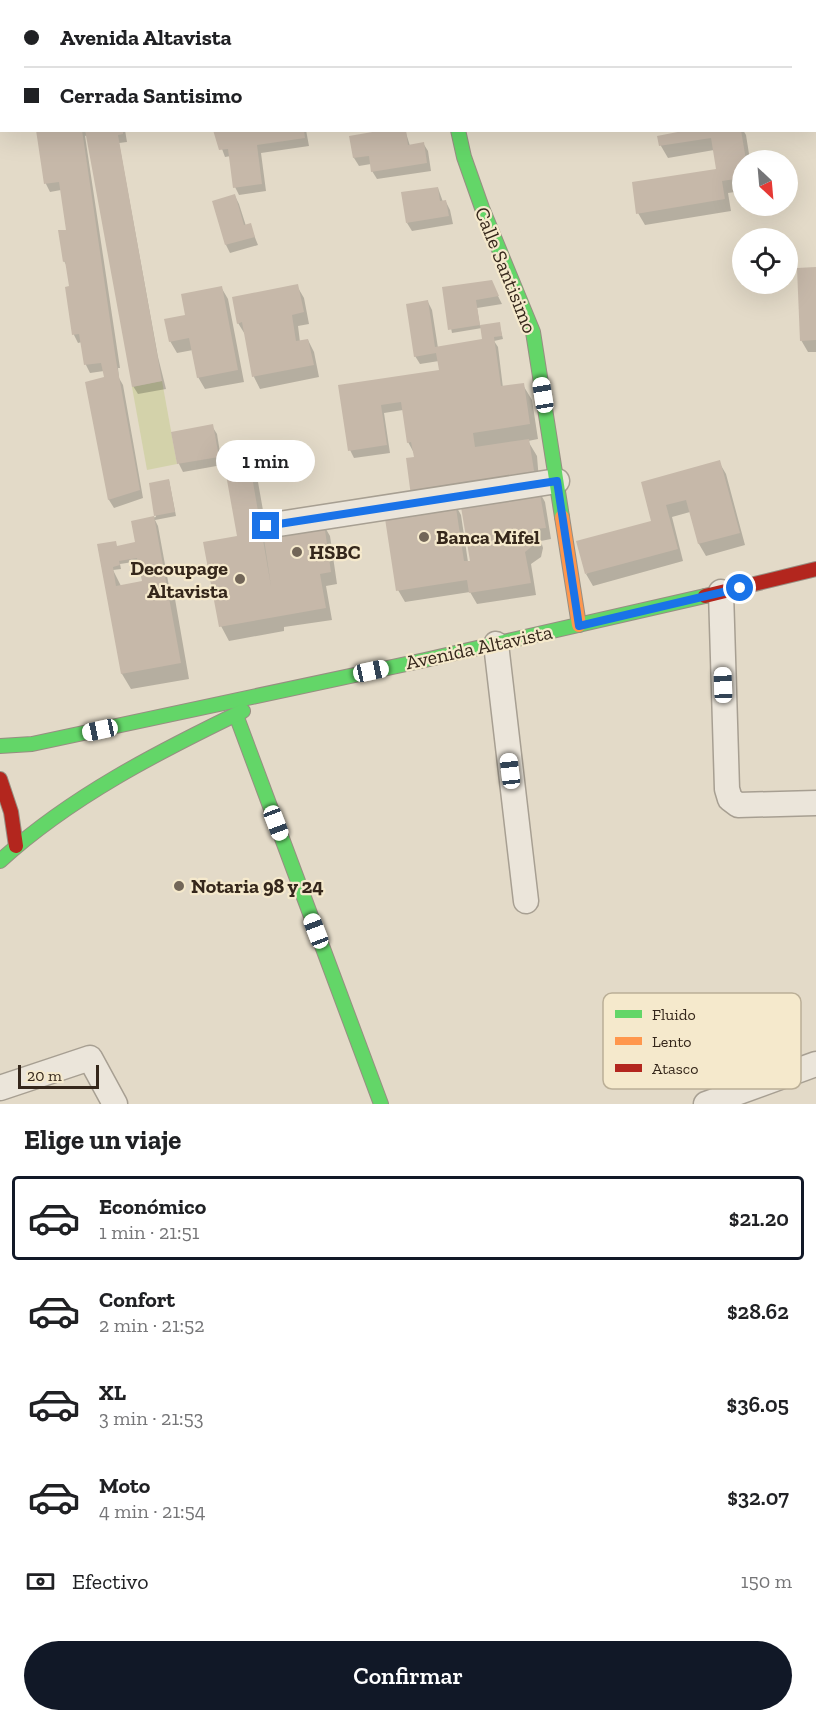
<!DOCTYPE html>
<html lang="es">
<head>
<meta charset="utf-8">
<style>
  :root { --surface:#fff; --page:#f2f2f2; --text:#202124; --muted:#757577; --line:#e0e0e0; --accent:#111827 }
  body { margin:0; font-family:"Zilla Slab",serif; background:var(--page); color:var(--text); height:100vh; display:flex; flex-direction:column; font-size:22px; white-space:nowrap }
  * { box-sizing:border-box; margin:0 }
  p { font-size:20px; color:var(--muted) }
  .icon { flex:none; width:33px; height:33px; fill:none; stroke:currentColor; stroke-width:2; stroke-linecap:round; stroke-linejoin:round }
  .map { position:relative; height:1104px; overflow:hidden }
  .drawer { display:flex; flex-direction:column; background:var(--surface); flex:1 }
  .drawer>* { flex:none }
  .hud { position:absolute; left:0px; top:0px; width:816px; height:132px; box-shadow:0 6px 24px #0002; display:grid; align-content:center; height:132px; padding:0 24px; background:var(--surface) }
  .needle { width:39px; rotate:154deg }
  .tools { position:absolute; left:732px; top:150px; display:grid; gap:12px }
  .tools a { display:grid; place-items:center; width:66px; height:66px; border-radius:50%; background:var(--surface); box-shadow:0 6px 24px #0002; font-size:30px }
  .scale { position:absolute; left:18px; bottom:15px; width:81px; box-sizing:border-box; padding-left:6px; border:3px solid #35271b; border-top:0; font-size:16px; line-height:21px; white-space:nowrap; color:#35271b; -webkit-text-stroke:4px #f5e9cc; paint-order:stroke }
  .end { position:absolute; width:27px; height:27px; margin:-14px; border:8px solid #1a73e8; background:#fff; box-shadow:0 0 0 3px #fff }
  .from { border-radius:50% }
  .bubble { position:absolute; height:42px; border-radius:21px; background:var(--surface); box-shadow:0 6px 24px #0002; font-size:20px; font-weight:600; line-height:42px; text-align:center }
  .car { position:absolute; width:18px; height:36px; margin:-18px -9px; border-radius:8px; box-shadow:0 0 4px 2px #0007; background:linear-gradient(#fff 24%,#345 0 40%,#fff 0 76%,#345 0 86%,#fff 0) }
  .hud b { display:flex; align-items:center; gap:21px; height:57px; font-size:22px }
  .hud b+b { border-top:2px solid var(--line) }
  .hud i { width:15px; height:15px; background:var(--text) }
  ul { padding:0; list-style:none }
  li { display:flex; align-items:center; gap:18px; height:84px; margin:0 12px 9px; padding:0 12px; border:3px solid transparent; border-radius:6px }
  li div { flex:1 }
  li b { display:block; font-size:22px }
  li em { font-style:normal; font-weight:600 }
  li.selected { border-color:var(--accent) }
  li>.icon { width:54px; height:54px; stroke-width:1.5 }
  h2 { padding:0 24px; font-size:27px; line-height:72px }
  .pay { display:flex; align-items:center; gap:15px; height:66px; padding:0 24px; font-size:22px }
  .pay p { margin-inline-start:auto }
  .primary-button { display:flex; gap:12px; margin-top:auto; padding:12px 24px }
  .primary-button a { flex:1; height:69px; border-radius:36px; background:var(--accent); color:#fff; font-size:24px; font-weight:600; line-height:69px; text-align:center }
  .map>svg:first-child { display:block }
  .green { fill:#d3d2aa }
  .shadow { fill:#0003; fill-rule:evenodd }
  .building { fill:#c6b8a9; fill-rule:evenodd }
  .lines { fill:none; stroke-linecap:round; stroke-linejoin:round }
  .street-casing { stroke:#a79f92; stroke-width:27 }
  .fast-casing { stroke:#978e82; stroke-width:16 }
  .slow-casing { stroke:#978e82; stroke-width:16 }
  .jam-casing { stroke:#978e82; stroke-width:16 }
  .street { stroke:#ebe5da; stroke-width:24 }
  .fast { stroke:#63d668; stroke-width:14 }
  .slow { stroke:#ff974d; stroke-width:14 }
  .jam { stroke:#b3261e; stroke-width:14 }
  .route { stroke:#1a73e8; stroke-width:8 }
  .poi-dot { fill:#726658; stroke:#f5e9cc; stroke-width:2 }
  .labels { text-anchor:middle; stroke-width:4.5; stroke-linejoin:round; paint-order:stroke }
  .street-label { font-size:20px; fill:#35271b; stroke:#f5e9cc }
  .poi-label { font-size:20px; font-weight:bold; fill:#35271b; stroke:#f5e9cc; text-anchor:start }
  .key { fill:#f5e9cc; stroke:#bbaf97; stroke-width:1.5 }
  .key-label { font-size:16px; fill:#35271b }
</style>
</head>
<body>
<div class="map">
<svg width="816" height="1104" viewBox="0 0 816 1104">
  <rect width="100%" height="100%" fill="#e3dac8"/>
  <polygon class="green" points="162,381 177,464 147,470 132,387"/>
  <g class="shadow">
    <rect x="87" y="0" width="32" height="2"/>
    <polygon points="190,0 226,0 227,2 190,2"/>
    <polygon points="295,0 331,0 332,2 295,2"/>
    <rect x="351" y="0" width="86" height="2"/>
    <rect x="501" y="0" width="63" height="2"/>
    <polygon points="38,130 125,130 127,142 119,143 158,357 166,389 138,394 133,386 88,135 85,136 120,368 118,368 119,378 123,385 143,498 114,508 109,500 87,383 106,379 104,371 90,373 86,365 82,342 78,343 74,335 71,287 68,268 64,261 68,231 61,190 50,192 46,184"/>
    <polygon points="215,130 306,130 309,146 261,153 266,191 239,195 235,187 231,156 225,157"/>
    <polygon points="405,130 410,146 423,143 428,151 431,171 377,179 372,171 371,164 359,166 354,158 351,137"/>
    <polygon points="697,130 743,130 746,135 750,160 742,160 742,191 728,193 731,211 645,225 638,213 717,170 714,150 668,158 661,146 659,137"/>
    <polygon points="438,188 443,202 446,202 450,210 453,224 412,231 407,223"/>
    <polygon points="235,196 239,204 246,226 250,225 258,245 230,253 226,245"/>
    <polygon points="816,268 816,352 808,352 801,340"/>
    <polygon points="297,286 304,298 309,324 298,326 300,342 308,340 314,352 319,377 260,389 254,377 246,336 238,323"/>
    <polygon points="221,287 228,299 244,382 205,389 198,377 193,350 177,353 170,341 186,316"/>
    <path d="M443,288l52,2 7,14 -25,4 3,18 19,-3 4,16 -9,2 4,6 5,41 20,-3 9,15 6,39 -10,2 9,15 3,37 5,9 6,37 -10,2 2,7 -2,9 -10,7 5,31 -59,9 -7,-12 -65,10 -7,-12 22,-82 -6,-55 -6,-11 -5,-32 -19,3 6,40 -36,5 -4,-8 -10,-63 101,-16 -2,-10 -19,3 -5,-8 13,-54 4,8 6,38 46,-7 -2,-13 -30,5zM462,505l9,57h-3l-7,-47 -5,-9z"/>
    <polygon points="212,426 217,434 222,465 183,472 179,464 173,433"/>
    <polygon points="719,462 726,474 745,545 706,556 699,544 690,512 672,517 683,561 593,586 586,574 653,522 643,483"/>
    <polygon points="249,466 258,482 267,533 323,524 330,536 337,584 326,586 332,620 284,627 284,631 229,641 221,626 239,537"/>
    <path d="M169,480l7,36 -21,4 3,6 12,66 5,7 14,80 -58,10 -9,-15 -24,-128 39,4 -5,-28 24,-5 -6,-33zM140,561l4,28 -23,-3 -8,-16 8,-1 -1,-5z"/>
  </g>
  <g class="building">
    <polygon points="36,130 82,130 116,360 140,490 108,500 85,382 104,377 101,363 84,365 79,334 72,335 65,287 69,286 65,261 63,262 58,230 66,230 59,182 44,184"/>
    <polygon points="85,130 123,130 123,134 118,135 162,381 132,387"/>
    <polygon points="213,130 304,130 305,138 257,145 262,184 233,188 228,149 219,150"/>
    <polygon points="384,130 406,130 408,145 424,142 427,163 371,172 369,156 353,158 349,136"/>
    <polygon points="688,130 741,130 746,160 742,160 742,178 722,181 725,199 636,214 632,182 716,169 711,138 659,146 657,136"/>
    <polygon points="438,187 440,201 446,200 449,216 406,223 401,192"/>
    <polygon points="235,194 244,225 251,223 255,237 225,245 212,201"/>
    <polygon points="816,267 816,340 800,341 797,268"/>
    <polygon points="492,280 499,296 476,300 480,325 500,322 502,336 494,337 501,386 524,383 530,424 473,433 475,447 529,439 535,477 411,496 406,458 414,457 411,442 407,443 401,402 381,405 387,445 348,451 338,385 439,370 436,353 414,357 406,304 428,300 435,347 482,339 480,325 448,330 442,287"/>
    <polygon points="298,284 304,312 292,315 296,341 308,339 314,365 252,377 242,322 237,324 232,297"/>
    <polygon points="222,286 238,370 197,378 189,338 169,342 164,319 185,315 181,294"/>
    <polygon points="213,424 219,457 177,464 171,432"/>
    <polygon points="720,460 740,533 698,544 686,500 666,505 678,549 585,574 576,541 651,521 641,482"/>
    <polygon points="250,465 271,586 263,532 324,523 331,572 320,574 326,608 219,627 203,542 237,536 225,469"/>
    <polygon points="169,479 175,512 154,516 149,483"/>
    <polygon points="539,488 546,528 535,529 537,534 535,544 525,552 531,583 469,593 467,580 396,591 384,512 455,501 464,561 470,561 460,501"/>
    <path d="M154,516l27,147 -60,11 -24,-130 19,-3 1,5 18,-4 -4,-21zM137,558l5,23 -26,5 -3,-19 7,-2 -1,-4z"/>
  </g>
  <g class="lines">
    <g class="street-casing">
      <g id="street">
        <polyline points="457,2 457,0"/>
        <polyline points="266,526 557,481"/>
        <polyline points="721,592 727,789 730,799 738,805 816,803"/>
        <polyline points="496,644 526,901"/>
        <polyline points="0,1088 90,1058 115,1104"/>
        <polyline points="706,1104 816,1064"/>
      </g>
    </g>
    <g class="fast-casing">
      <g id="fast">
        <polyline points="458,130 464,157 482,208 533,332 562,517"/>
        <polyline points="236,715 381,1104"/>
        <polyline points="0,746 32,744 425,660 705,596"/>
        <path d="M0,861c70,-64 158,-109 243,-150"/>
      </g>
    </g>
    <g class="slow-casing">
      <polyline id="slow" points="562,517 579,625"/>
    </g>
    <g class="jam-casing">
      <g id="jam">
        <polyline points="705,596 816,569"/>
        <polyline points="0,779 11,812 16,846"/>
      </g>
    </g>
    <use href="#street" class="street"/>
    <use href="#fast" class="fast"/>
    <use href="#slow" class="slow"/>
    <use href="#jam" class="jam"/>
  </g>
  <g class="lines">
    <polyline class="route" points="266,526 557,481 579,626 740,588"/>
  </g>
  <g class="poi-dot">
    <circle cx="424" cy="537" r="6"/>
    <circle cx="297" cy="552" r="6"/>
    <circle cx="240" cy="579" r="6"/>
    <circle cx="179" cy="886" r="6"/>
  </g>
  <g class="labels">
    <g class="street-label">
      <text transform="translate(506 270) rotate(68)" y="7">Calle Santisimo</text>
      <text transform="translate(479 647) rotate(-12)" y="7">Avenida Altavista</text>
    </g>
    <g class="poi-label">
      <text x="436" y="544">Banca Mifel</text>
      <text x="309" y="559">HSBC</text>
      <text x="228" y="575" text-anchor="end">Decoupage<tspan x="228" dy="23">Altavista</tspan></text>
      <text x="191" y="893">Notaria 98 y 24</text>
    </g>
  </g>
  <rect x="603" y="993" width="198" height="96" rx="9" class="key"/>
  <rect x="615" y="1010" width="27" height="8" fill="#63d668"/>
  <rect x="615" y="1037" width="27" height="8" fill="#ff974d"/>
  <rect x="615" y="1064" width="27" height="8" fill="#b3261e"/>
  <g class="key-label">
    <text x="652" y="1020">Fluido</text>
    <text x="652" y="1047">Lento</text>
    <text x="652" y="1074">Atasco</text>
  </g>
</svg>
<div class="tools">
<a><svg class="needle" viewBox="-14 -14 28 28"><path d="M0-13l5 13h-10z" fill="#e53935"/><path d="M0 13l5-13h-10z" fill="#757577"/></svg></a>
<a><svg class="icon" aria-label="locate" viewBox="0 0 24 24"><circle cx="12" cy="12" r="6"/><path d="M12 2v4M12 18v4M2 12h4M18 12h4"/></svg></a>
</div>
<div class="scale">20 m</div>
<i class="end from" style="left:740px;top:588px"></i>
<i class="end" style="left:266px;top:526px"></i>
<div class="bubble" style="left:216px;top:440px;width:99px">1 min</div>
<i class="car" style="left:543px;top:395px;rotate:351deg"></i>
<i class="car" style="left:371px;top:671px;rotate:78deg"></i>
<i class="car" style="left:723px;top:685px;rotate:358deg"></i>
<i class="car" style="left:100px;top:730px;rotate:258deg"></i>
<i class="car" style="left:510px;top:771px;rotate:353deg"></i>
<i class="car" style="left:276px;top:823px;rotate:159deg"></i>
<i class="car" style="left:316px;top:931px;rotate:339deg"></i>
<div class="hud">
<b><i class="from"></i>Avenida Altavista</b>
<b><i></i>Cerrada Santisimo</b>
</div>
</div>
<section class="drawer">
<h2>Elige un viaje</h2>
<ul>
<li class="selected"><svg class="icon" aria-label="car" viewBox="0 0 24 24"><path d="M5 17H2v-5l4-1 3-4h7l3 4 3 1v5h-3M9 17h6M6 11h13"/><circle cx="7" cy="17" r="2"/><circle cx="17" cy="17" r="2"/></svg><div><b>Económico</b><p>1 min · 21:51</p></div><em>$21.20</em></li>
<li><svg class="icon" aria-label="car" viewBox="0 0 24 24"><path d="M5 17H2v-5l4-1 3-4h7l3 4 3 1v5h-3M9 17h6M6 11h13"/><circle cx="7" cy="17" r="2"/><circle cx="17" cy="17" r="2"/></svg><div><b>Confort</b><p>2 min · 21:52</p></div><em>$28.62</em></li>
<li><svg class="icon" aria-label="car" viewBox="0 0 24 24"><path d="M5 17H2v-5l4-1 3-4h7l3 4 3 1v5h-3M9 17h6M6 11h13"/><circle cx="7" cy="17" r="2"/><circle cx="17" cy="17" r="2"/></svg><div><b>XL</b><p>3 min · 21:53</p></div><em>$36.05</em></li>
<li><svg class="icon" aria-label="car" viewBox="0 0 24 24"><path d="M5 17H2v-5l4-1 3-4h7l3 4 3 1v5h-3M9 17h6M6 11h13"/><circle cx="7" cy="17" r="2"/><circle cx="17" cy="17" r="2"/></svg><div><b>Moto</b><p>4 min · 21:54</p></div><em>$32.07</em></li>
</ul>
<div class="pay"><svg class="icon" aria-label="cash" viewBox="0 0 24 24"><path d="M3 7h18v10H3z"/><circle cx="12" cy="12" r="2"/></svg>Efectivo<p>150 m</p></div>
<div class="primary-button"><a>Confirmar</a></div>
</section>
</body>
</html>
